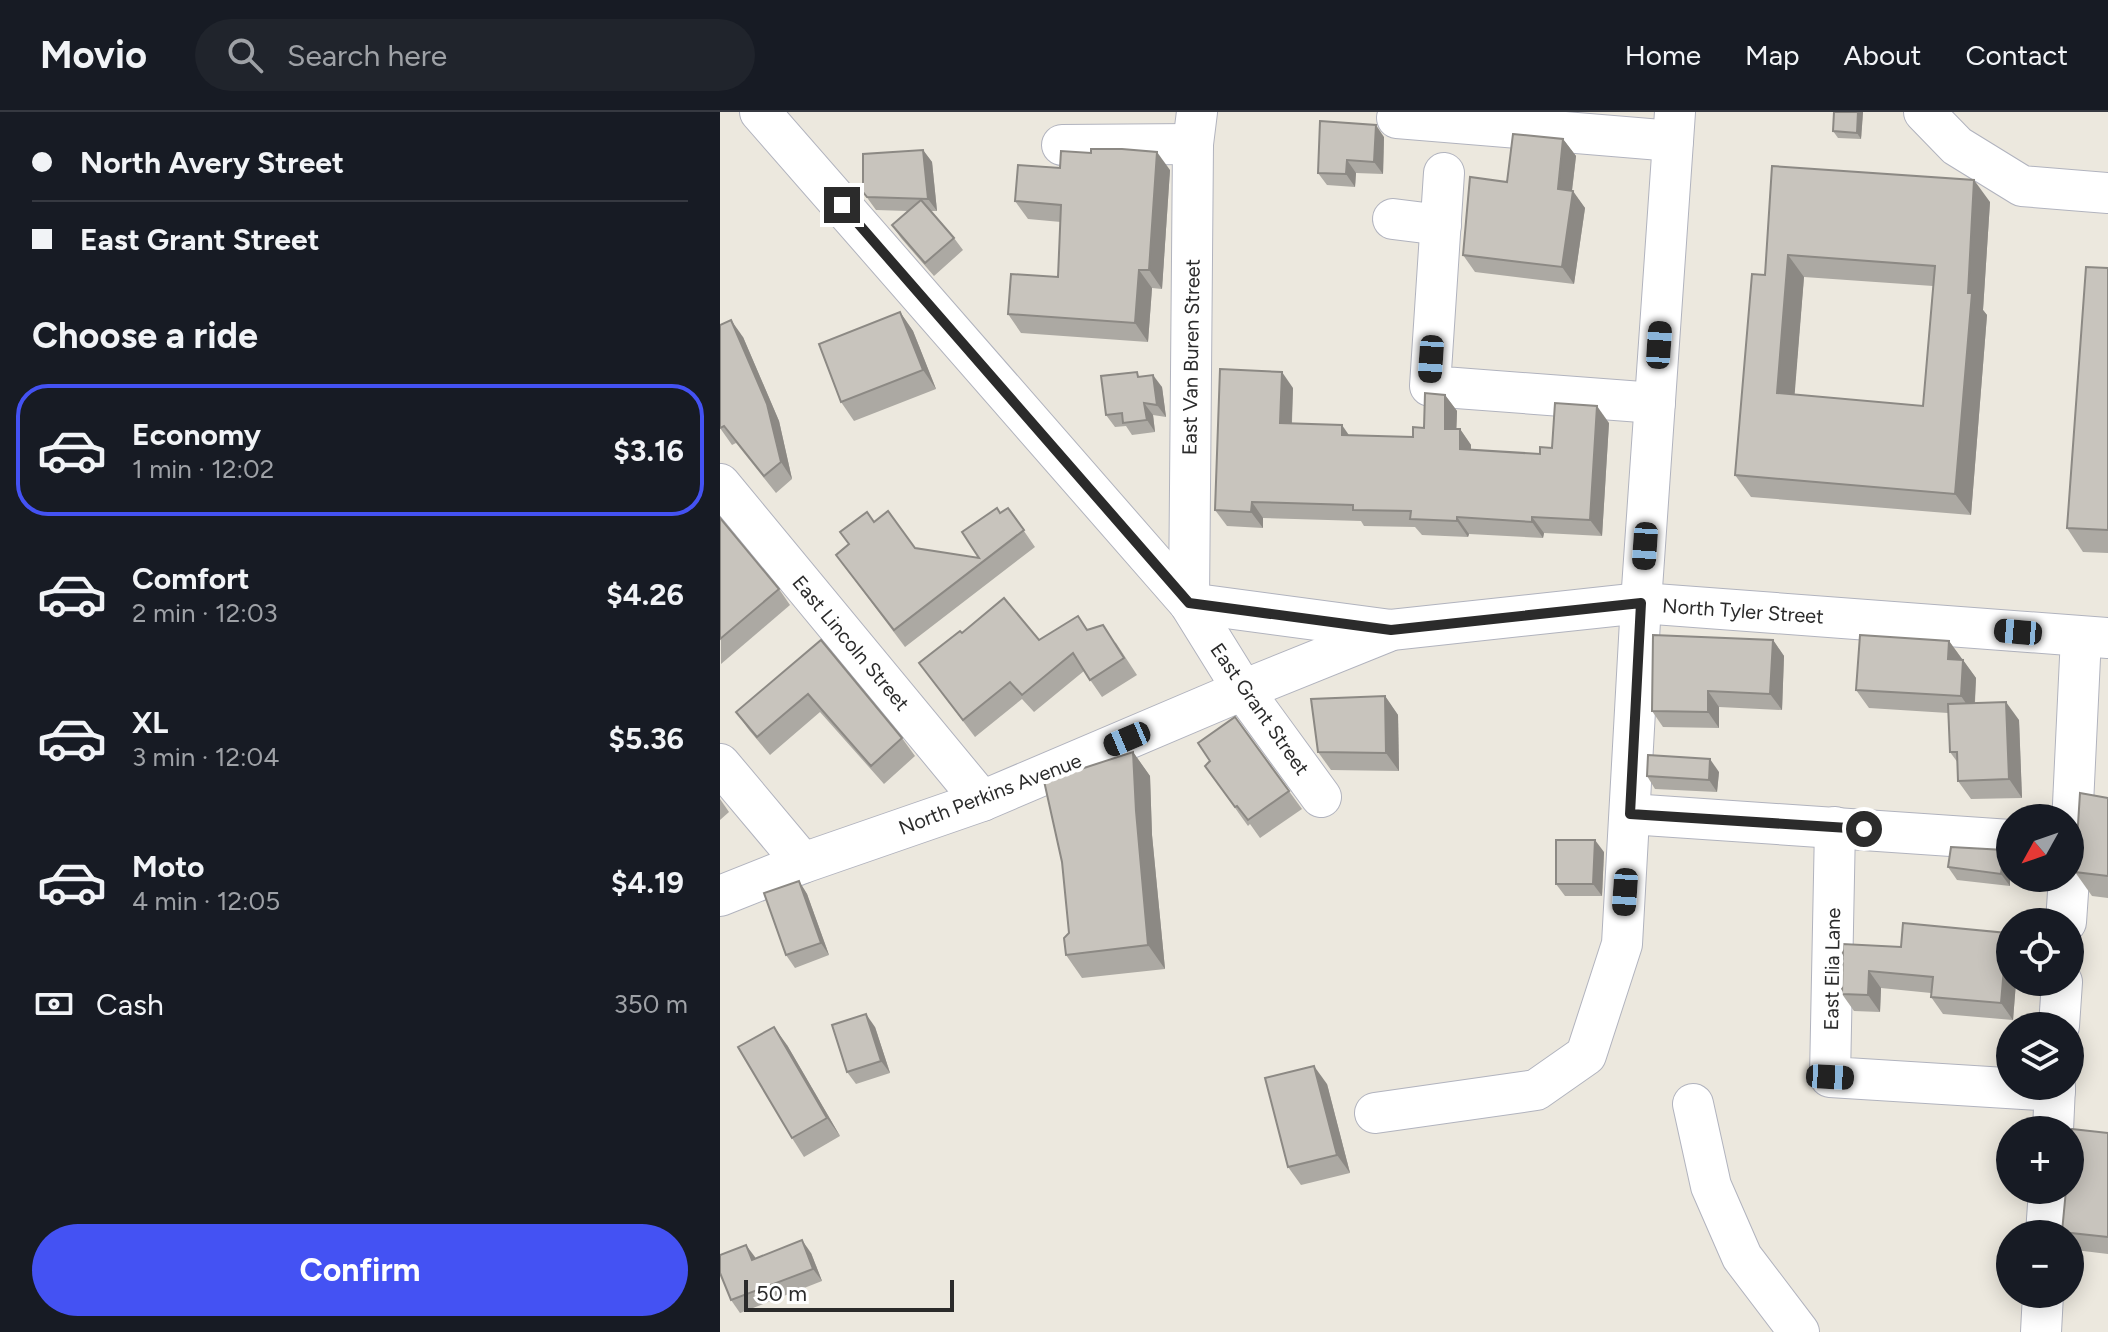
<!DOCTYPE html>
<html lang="en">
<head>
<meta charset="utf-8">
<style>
  :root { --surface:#171b24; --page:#20242c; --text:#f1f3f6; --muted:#9ea1a6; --line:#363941; --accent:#4452f3 }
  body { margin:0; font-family:Figtree,sans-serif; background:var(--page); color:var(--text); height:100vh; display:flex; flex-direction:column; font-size:30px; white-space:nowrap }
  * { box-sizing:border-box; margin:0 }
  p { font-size:26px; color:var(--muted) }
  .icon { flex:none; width:44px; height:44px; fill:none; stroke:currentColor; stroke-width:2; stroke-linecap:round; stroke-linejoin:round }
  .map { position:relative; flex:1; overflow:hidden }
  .panel { display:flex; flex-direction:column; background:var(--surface); width:720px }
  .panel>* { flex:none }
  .hud { display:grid; align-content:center; height:176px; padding:0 32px; background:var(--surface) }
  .needle { width:52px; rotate:230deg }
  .tools { position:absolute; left:1276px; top:692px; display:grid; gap:16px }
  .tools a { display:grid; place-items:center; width:88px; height:88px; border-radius:50%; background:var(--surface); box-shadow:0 4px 20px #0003; font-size:40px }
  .scale { position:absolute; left:24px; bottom:20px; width:210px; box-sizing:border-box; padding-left:8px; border:4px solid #2b2b2b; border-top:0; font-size:22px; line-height:28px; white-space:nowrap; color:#2b2b2b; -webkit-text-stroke:6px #fff; paint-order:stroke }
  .end { position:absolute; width:36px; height:36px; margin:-18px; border:10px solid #2b2b2b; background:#fff; box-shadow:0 0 0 4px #fff }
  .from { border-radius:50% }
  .car { position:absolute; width:24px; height:48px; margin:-24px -12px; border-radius:10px; box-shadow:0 0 6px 2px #0007; background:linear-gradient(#222 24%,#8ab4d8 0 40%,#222 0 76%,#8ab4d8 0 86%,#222 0) }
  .hud b { display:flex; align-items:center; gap:28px; height:76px; font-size:30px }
  .hud b+b { border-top:2px solid var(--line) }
  .hud i { width:20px; height:20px; background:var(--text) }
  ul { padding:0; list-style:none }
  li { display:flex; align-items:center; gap:24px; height:132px; margin:0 16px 12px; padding:0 16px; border:4px solid transparent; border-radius:32px }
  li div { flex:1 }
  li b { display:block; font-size:30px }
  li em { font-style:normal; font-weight:700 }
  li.current { border-color:var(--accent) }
  li>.icon { width:72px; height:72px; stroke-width:1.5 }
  h2 { padding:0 32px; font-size:36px; line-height:96px }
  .pay { display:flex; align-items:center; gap:20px; height:88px; padding:0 32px; font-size:30px }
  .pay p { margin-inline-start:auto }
  .cta { display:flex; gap:16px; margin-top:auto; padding:16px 32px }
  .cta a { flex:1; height:92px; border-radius:48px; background:var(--accent); color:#fff; font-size:32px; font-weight:700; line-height:92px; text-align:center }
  header { display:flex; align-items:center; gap:48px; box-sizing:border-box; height:112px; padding:0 40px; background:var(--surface); border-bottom:2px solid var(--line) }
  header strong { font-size:38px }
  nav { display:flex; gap:44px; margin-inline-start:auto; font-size:28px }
  .search { width:560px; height:72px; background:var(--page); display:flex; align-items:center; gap:20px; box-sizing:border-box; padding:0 28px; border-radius:44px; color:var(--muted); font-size:30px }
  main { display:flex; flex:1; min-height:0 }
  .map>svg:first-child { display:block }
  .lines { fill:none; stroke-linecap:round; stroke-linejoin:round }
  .minor-casing { stroke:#b1b3be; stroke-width:42 }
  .minor { stroke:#fff; stroke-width:40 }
  .wall { fill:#aca9a3; fill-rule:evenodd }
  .shaded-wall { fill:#8c8984 }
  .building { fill:#c8c4bd; stroke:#8c8984; stroke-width:2; fill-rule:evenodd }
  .route { stroke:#2b2b2b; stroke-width:10 }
  .labels { text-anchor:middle; stroke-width:8; stroke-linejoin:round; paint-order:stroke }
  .street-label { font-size:20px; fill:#2b2b2b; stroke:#fff }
</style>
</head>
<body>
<header>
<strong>Movio</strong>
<div class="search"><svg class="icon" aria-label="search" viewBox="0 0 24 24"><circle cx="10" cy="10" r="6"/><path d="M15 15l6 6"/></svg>Search here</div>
<nav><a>Home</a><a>Map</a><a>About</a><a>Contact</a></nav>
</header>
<main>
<section class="panel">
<div class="hud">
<b><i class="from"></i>North Avery Street</b>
<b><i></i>East Grant Street</b>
</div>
<h2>Choose a ride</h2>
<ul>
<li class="current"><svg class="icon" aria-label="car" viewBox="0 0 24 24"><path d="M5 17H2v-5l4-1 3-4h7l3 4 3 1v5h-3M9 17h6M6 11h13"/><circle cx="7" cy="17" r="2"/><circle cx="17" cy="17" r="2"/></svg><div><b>Economy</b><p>1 min · 12:02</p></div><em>$3.16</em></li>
<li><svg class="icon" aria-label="car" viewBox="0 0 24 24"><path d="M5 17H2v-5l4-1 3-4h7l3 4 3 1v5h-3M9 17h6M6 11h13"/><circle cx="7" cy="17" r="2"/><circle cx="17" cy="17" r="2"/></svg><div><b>Comfort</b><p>2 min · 12:03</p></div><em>$4.26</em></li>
<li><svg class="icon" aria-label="car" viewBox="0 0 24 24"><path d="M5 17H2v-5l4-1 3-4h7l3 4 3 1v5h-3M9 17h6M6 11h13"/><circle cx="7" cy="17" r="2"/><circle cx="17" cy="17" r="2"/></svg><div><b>XL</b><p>3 min · 12:04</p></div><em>$5.36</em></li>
<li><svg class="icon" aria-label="car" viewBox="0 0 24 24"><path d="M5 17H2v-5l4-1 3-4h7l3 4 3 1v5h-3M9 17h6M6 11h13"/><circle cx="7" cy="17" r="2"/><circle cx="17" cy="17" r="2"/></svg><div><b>Moto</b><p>4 min · 12:05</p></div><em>$4.19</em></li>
</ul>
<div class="pay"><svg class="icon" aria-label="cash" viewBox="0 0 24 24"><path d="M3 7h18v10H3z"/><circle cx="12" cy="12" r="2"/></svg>Cash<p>350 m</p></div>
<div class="cta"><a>Confirm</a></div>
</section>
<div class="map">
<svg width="1388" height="1220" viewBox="0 0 1388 1220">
  <rect width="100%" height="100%" fill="#ece8de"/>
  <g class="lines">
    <g class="minor-casing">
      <g id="minor">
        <polyline points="40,0 469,491 523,578 601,685"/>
        <polyline points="1204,0 1237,34 1302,74 1388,81"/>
        <polyline points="677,6 953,29"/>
        <polyline points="342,33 473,32"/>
        <polyline points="724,61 710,274 935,291"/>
        <polyline points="673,107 721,113"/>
        <polyline points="0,372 262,689"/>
        <polyline points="469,491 671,518 921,491 1388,526"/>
        <polyline points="469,491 473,32 477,0"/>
        <polyline points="0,652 83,751"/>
        <polyline points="910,702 1290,728"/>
        <polyline points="1115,715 1110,965 1335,979"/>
        <polyline points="1350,755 1361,525"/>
        <polyline points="0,784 83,751 262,689 523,578 667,520"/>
        <polyline points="1346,810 1349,766"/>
        <polyline points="1339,914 1342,870"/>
        <polyline points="973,992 991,1074 1022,1145 1079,1220"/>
        <polyline points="655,1001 816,978 866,943 902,832 921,491 955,0"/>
        <polyline points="1333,1018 1335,974"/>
        <polyline points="1326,1122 1329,1078"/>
        <polyline points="1321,1220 1323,1182"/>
      </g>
    </g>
    <use href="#minor" class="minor"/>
  </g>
  <g class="wall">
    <polygon points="1114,0 1143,0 1141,27 1118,26 1113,19"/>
    <polygon points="664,25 663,62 636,61 635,75 607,73 598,61"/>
    <polygon points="843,27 856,44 852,79 865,96 854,172 755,160 743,143 787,70"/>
    <polygon points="203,38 212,50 217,99 211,99 234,126 243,138 214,164 181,126 172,113 188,99 156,98 143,80"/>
    <path d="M1052,54l218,36 -7,108 4,5 -16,200 -220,-18 -16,-22 30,-200zM1084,165l129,9 -10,120 -129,-11z"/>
    <polygon points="340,56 450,58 442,177 432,176 428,230 301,221 288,202 338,165 341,110 308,107 295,89"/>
    <polygon points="1388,156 1388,441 1363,440 1347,416"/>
    <polygon points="180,200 193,219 216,277 134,309 121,290"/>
    <polygon points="23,225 59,309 72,367 56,381 16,331 12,333 0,316"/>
    <polygon points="420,264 442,275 446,305 433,303 435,320 412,323 406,314 395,315 386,303"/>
    <polygon points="573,276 572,311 629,323 693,325 704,316 725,283 737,299 736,317 740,317 751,333 751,338 820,342 889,311 882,424 824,421 823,426 749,422 748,425 702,423 695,415 644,414 641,409 543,406 543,416 507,414 495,398"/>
    <polygon points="288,396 315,435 185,535 116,443 154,410 195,436 259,446 280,401"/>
    <polygon points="0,406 59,477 70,493 1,552"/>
    <polygon points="368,518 396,531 417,563 382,585 364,559 314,600 302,587 255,625 199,551 242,521 319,528"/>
    <polygon points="101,528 182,626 195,644 164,672 100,600 50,643 29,618 16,600"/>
    <polygon points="1053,528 1064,544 1062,598 999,595 999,616 943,615 932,599"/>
    <polygon points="1229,529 1256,566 1255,591 1299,608 1302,686 1251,687 1238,669 1238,651 1230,640 1228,601 1149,596 1136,578"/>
    <polygon points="665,584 678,603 679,659 611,658 598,640"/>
    <polygon points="515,605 582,697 540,726 530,712 528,714 485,654 490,649"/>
    <polygon points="413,640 430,664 432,723 445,857 362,866 346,843 349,821"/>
    <polygon points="999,660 997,680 935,677 927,664"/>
    <polygon points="1388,686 1388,786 1372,784 1355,760"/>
    <polygon points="0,687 9,700 0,708"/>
    <polygon points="1284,738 1290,746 1290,774 1237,768 1228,755"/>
    <polygon points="884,740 882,784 845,784 836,772"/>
    <polygon points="79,769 87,782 109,843 75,856 66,843"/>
    <polygon points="1287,821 1290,825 1290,870 1296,870 1293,908 1223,902 1211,885 1211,881 1161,876 1160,900 1134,899 1122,882 1123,832 1181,835"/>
    <polygon points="155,915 170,961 136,972 127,960"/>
    <polygon points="67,933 120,1024 84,1045 72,1026"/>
    <polygon points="607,972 630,1061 581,1073 568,1055"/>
    <polygon points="1388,1021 1388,1142 1355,1138 1350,1131 1350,1122 1343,1122 1342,1120"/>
    <polygon points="91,1141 102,1169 20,1201 11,1188 36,1147"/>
  </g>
  <g class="shaded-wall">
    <polygon points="1138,0 1143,0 1141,27 1137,21"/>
    <polygon points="656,13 664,25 663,62 654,50"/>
    <polygon points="843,27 856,44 850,94 838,77"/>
    <polygon points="203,38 212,50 217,99 208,87"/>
    <polygon points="437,40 450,58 442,177 429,158"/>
    <polygon points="627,48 636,61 635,75 626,62"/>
    <polygon points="1254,68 1270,90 1263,198 1267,203 1251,403 1235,382"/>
    <polygon points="853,79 865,96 854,172 842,155"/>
    <polygon points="1068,143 1084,165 1073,303 1057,281"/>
    <polygon points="419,158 432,176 428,230 415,211"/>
    <polygon points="180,200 193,219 216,277 203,258"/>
    <polygon points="11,208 23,225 59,309 72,367 61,350"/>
    <polygon points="562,260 573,276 571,327 560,311"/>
    <polygon points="433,263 442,275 446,305 437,293"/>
    <polygon points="725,283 737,299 736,333 725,317"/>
    <polygon points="424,291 433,303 435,320 427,308"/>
    <polygon points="877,294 889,311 882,424 870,408"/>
    <polygon points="622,313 633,329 622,323"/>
    <polygon points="740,317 751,333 751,353 740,337"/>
    <polygon points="532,390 543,406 543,416 531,400"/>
    <polygon points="737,405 749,422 748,425 737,409"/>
    <polygon points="812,405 824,421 823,426 812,410"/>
    <polygon points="1053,528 1064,544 1062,598 1050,582"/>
    <polygon points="1229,529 1242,547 1241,565 1228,547"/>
    <polygon points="1243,548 1256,566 1254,603 1241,584"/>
    <polygon points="988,579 999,595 999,616 988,600"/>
    <polygon points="665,584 678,603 679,659 666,641"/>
    <polygon points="1286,590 1299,608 1302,686 1289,667"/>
    <polygon points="413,640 430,664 432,723 445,857 428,833 416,699"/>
    <polygon points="990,647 999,660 997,680 989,668"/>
    <polygon points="875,728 884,740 882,784 873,772"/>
    <polygon points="1284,738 1290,746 1290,774 1281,762"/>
    <polygon points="79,769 87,782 109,843 101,831"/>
    <polygon points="1287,821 1290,825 1290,870 1296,870 1293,908 1281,891"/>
    <polygon points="1149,859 1161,876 1160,900 1148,883"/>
    <polygon points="146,902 155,915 170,961 161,949"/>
    <polygon points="54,915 67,933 120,1024 107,1006"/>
    <polygon points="594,954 607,972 630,1061 617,1043"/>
    <polygon points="82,1128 91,1141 102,1169 93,1157"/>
    <polygon points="26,1133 35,1145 41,1160 32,1148"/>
  </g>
  <g class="building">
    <polygon points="1114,0 1138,0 1137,21 1113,19"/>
    <polygon points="600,9 656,13 654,50 627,48 626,62 598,61"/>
    <polygon points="793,22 843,27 838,77 853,79 842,155 743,143 750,65 787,70"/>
    <polygon points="371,37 402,37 437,40 429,158 419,158 415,211 288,202 291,162 338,165 341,93 295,89 298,53 340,56 341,39 371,41"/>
    <polygon points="203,38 208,87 147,85 143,80 143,42"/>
    <path d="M1052,54l202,14 -6,113h4l-17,201 -220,-19 17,-201 13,1zM1068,143l147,11 -12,140 -146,-13z"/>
    <polygon points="201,88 234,126 205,151 172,113"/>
    <polygon points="1366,155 1388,156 1388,418 1347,416"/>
    <polygon points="180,200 203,258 121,290 99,232"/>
    <polygon points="11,208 47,292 61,350 44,364 4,314 0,316 0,213"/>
    <polygon points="500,257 562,260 560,311 622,313 622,323 693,325 693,315 704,316 705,281 725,283 725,317 740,317 740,337 820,342 820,335 832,336 835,291 877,294 870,408 812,405 812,410 737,405 737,409 690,407 691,399 633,398 633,393 532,390 531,400 495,398"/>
    <polygon points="417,260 418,265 433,263 437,293 424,291 427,308 403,311 402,301 386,303 381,264"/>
    <polygon points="277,396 280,401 288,396 304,418 174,518 116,443 129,432 120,420 147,400 154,410 168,399 195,436 259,446 242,420"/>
    <polygon points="0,406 59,477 0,527"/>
    <polygon points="284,486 319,528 358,504 367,518 383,513 404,546 370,568 353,541 302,583 290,570 243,608 199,551 240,519 242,521"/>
    <polygon points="933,523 1053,528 1050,582 988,579 988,600 932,599"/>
    <polygon points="1140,523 1229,529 1228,547 1243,548 1241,584 1136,578"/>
    <polygon points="101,528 182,626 151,654 88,582 37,625 16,600"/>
    <polygon points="665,584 666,641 598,640 591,587"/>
    <polygon points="1286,590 1289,667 1238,669 1237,640 1230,640 1228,592"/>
    <polygon points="515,605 569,679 528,708 517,694 515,695 485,654 490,649 478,631"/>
    <polygon points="413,640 416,699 428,833 346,843 344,826 349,821 342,750 324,669"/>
    <polygon points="928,643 990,647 989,668 927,664"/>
    <polygon points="1360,681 1388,686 1388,764 1355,760"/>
    <polygon points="836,728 875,728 873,772 836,772"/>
    <polygon points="1231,735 1284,738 1281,762 1228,755"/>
    <polygon points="79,769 101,831 66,843 44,781"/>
    <polygon points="1183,811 1287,821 1281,891 1211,885 1213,865 1149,859 1148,883 1122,882 1123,832 1181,835"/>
    <polygon points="146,902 161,949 127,960 112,913"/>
    <polygon points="54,915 107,1006 72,1026 18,935"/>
    <polygon points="594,954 617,1043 568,1055 545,966"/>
    <polygon points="1352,1017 1388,1021 1388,1125 1342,1120 1346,1078 1350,1078 1350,1038"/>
    <polygon points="82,1128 93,1157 11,1188 0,1161 0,1143 26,1133 32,1148"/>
  </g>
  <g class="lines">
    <polyline class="route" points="122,93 469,491 671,518 921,491 910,702 1144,717"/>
  </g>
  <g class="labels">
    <g class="street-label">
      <text transform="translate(471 245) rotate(-89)" y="7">East Van Buren Street</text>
      <text transform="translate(1023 499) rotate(4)" y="7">North Tyler Street</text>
      <text transform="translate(131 531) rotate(50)" y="7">East Lincoln Street</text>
      <text transform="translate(540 597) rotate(55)" y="7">East Grant Street</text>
      <text transform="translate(270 682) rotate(-21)" y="7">North Perkins Avenue</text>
      <text transform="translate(1112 857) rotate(-89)" y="7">East Elia Lane</text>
    </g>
  </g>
</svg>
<div class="tools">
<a><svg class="needle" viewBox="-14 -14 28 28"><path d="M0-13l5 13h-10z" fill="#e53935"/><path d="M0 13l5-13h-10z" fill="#9ea1a6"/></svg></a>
<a><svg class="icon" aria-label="locate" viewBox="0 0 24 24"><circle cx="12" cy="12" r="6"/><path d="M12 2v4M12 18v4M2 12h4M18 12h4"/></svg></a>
<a><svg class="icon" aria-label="layers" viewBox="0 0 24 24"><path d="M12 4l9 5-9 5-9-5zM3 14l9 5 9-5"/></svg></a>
<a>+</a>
<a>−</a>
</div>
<div class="scale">50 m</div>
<i class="end from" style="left:1144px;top:717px"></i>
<i class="end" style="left:122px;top:93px"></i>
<i class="car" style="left:939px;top:233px;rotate:4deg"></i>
<i class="car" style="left:711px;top:247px;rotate:184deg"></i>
<i class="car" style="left:925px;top:434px;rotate:184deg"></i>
<i class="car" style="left:1298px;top:520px;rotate:275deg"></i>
<i class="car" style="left:407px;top:627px;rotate:247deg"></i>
<i class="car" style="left:905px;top:780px;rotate:184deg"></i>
<i class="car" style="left:1110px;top:965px;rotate:93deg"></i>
</div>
</main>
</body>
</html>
